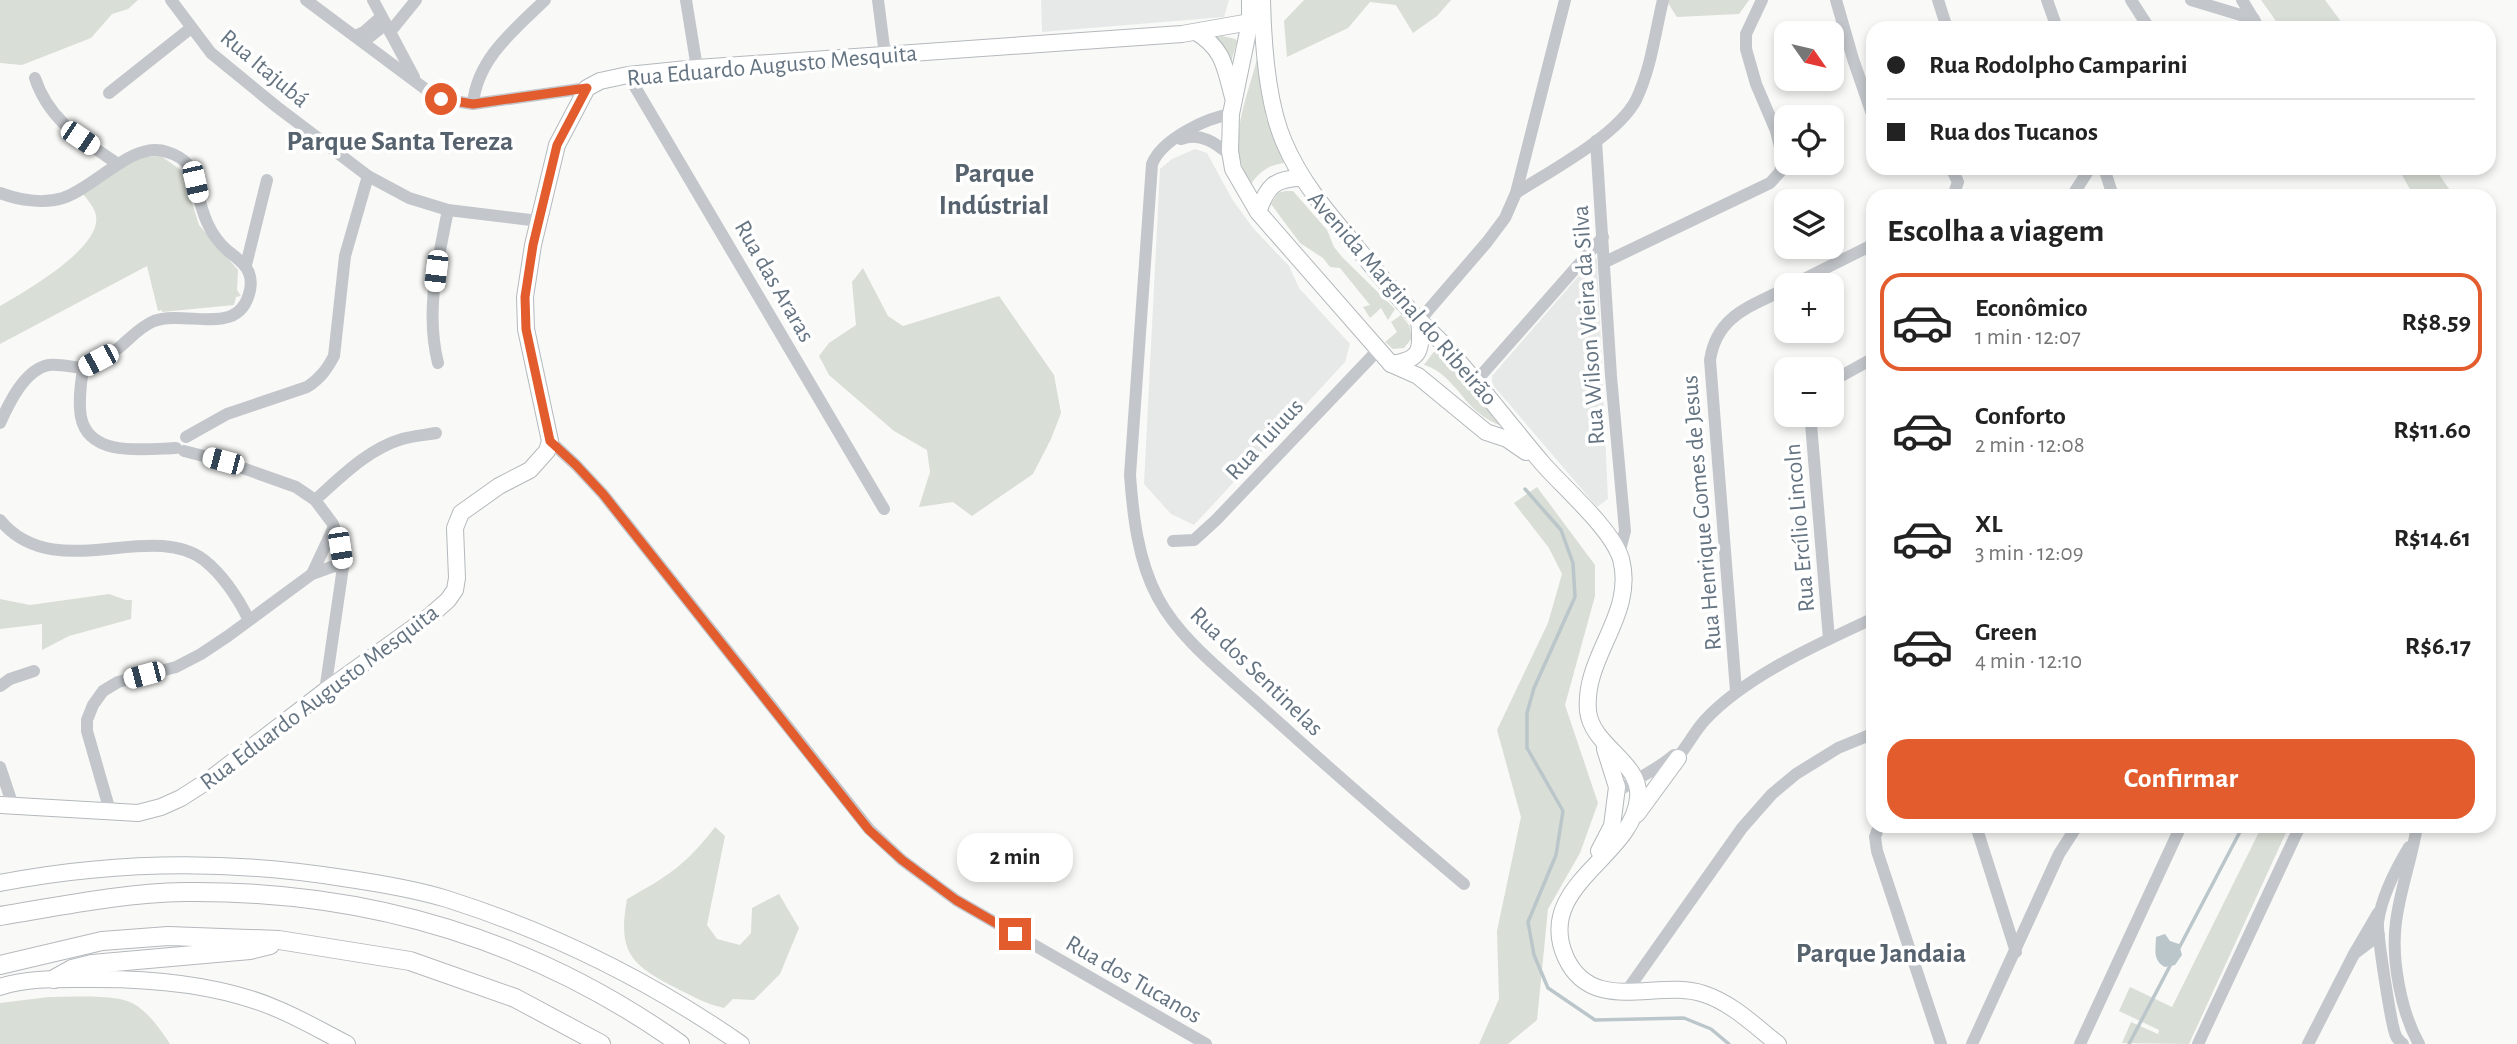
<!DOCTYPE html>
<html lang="pt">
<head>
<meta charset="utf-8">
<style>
  :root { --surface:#fff; --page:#f6f6f6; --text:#222; --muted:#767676; --line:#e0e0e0; --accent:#e25c2e }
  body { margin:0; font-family:"Alegreya Sans",sans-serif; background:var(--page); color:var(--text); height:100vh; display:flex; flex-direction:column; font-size:26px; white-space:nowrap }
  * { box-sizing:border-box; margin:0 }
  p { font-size:23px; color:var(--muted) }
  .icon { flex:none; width:38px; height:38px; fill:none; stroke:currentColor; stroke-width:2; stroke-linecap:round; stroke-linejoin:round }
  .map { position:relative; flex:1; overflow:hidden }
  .sheet { position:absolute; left:1866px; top:189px; width:630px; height:644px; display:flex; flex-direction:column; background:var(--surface); border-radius:21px; box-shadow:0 4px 10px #0003 }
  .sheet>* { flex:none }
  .top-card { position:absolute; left:1866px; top:21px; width:630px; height:154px; border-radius:21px; box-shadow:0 4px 10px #0003; display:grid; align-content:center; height:154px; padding:0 21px; background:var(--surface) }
  .needle { width:46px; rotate:124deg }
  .buttons { position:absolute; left:1774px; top:21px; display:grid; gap:14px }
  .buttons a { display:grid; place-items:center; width:70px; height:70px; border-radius:14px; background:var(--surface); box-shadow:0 4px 10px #0003; font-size:35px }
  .end { position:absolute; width:32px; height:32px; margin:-16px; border:9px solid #e25c2e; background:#fff; box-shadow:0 0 0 4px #fff }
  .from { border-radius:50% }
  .bubble { position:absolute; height:49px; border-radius:21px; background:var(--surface); box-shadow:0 4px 10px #0003; font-size:23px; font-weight:600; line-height:49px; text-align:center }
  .car { position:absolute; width:21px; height:42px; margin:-21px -10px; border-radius:9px; box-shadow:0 0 5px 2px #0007; background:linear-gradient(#fff 24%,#345 0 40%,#fff 0 76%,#345 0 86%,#fff 0) }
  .top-card b { display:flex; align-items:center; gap:24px; height:66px; font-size:26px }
  .top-card b+b { border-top:2px solid var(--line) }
  .top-card i { width:18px; height:18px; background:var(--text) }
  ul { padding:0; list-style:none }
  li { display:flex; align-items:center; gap:21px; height:98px; margin:0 14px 10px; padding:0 7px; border:4px solid transparent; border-radius:21px }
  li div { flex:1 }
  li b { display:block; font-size:26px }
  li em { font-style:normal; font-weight:600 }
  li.active { border-color:var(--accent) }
  li>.icon { width:63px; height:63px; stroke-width:1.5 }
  h2 { padding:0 21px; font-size:32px; line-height:84px }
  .cta { display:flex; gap:14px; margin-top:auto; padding:14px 21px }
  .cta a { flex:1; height:80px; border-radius:21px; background:var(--accent); color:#fff; font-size:28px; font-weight:600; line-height:80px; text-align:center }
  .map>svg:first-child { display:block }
  .built { fill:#e7e8e8 }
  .green { fill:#d9ded6 }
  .water { fill:#bbc6cb }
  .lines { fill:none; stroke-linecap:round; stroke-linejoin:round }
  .stream { stroke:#bbc6cb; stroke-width:3.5 }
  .major-casing { stroke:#b4b9bd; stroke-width:18 }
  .highway-casing { stroke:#b4b8bc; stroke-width:20 }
  .minor { stroke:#c3c7cb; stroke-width:12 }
  .major { stroke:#fff; stroke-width:16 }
  .highway { stroke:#fff; stroke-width:18 }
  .route { stroke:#e25c2e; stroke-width:9 }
  .labels { text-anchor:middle; stroke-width:7; stroke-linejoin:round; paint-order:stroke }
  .street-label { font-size:24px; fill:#657482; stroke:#fff }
  .quarter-label { font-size:28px; font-weight:bold; fill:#56626d; stroke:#fff }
</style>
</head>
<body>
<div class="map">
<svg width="2517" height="1044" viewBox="0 0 2517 1044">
  <rect width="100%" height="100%" fill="#f9f9f7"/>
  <g class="built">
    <polygon points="1041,0 1229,0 1224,17 1042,32"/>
    <polygon points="1195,149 1207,153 1232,199 1253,228 1289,266 1299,288 1350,344 1345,362 1194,525 1171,514 1144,484 1160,169 1172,159"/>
    <polygon points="1595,257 1597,259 1608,499 1597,507 1492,384 1492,376"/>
  </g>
  <g class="green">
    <polygon points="0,0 138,0 128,9 112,14 91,38 22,65 0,63"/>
    <polygon points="1304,0 1451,0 1437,16 1413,33 1396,5 1370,2 1348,28 1287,57 1284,21"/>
    <polygon points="1668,0 1749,0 1739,14 1677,17 1668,3"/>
    <polygon points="2261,0 2325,0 2345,27 2281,28"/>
    <polygon points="1222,36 1235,39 1237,41 1231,62 1212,37"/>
    <path d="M1257,59l9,59 18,45c-15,2 -24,8 -33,21 -27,-38 -4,-85 6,-125z"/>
    <path d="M161,156l21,15 17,54 39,45 -1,20 4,6 -5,1 -2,8 -72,7v-2l-4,1 -11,-45 -147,78v-38c24,-14 108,-61 95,-94 -2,-6 -8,-13 -12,-18l53,-37z"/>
    <polygon points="2398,168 2439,168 2440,176 2454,196 2414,196"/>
    <polygon points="1285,191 1293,191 1327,230 1334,247 1343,258 1395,309 1388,320 1381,308 1370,318 1363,307 1370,305 1340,268 1330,267 1323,258 1300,243 1271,204 1278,193"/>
    <polygon points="863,268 888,316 903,326 999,296 1054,375 1061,413 1051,439 1033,474 972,516 953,502 919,507 930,472 927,450 894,431 829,375 819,356 829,343 856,325 852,282"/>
    <polygon points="1401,315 1409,325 1412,338 1404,348 1393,349 1385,342 1397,332 1391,322"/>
    <path d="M1436,349l67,78c-11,-5 -20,-10 -29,-18 -15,-15 -28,-38 -50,-44z"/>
    <polygon points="1537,487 1595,565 1595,596 1565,705 1598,803 1580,853 1548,909 1537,1020 1508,1044 1479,1044 1499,999 1497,931 1521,817 1497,730 1548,623 1562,574 1549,548 1514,503"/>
    <polygon points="109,594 126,600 132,600 131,619 69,636 42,650 42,624 0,629 0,599 30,605"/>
    <polygon points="2262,826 2289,826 2189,1044 2122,1043 2131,1022 2158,1034 2159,1030 2119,1011 2130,987 2172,1007"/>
    <path d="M715,827l10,9 -18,89 10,14 23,6 11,-12 1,-25 27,-14 20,34 -19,46 -26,26 -21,-1 -9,9c-18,-4 -30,-11 -46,-19 -46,-24 -61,-35 -51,-90 40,-22 60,-35 88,-72z"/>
    <path d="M49,997c20,0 67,-3 83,6 17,9 28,26 38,41h-170v-41z"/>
  </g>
  <path class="water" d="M2165,934l5,7 9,3 3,11 -7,10 -10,2c-13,-7 -9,-18 -9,-30z"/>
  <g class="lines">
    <g class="stream">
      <polyline points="1525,489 1561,530 1573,563 1575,597 1534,688 1527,713 1527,748 1563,811 1556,855 1528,922 1534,955 1548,988 1595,1020 1684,1018 1711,1029 1729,1044"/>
      <polyline points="2179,948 2243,826"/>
      <polyline points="2129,1044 2171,964"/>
    </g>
    <g class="major-casing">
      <g id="major">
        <polyline points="1250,0 1250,22 1231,114 1230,151 1233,169 1258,212 1391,364 1418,376 1486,432 1507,439 1526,452"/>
        <path d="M1262,0c1,43 5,103 22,142 17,40 43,70 70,102 20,25 41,50 63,74 9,10 20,19 29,29 34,38 64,78 97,117 21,24 69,65 78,95 15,56 -38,97 -33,152 4,36 54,51 50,87 -5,59 -105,88 -72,160 27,58 94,20 138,36 28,9 51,32 74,50"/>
        <path d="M1196,32c28,17 29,36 37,65"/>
        <path d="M1258,212c9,-25 16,-34 44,-34"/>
        <path d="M1391,364c31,-4 31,-15 28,-43"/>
        <polyline points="0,805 138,813 161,807 181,798 209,780 325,691 431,615 448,600 455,590 457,578 455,528 461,513 499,486 530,470 547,451 550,441 526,329 525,297 533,245 557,145 587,88 600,81 628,75 697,68 1182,34 1250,22"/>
        <polyline points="1637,814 1678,758"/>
        <polyline points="1599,851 1612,826 1617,787 1605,749"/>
        <path d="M0,883c113,-22 230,-23 343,-5 35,5 71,11 104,21 104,33 205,83 294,145"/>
        <path d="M0,987c27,-9 57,-8 85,-8 63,-1 131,4 190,29 25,10 48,24 72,36"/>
      </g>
    </g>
    <g class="highway-casing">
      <g id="highway">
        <path d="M0,916c61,-10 122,-23 185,-24 181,-2 347,47 495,152"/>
        <polyline points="0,965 102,941 168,936 279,940 410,961 515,998 601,1044"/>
        <polyline points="54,979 72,969 92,964 250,950 270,945"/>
      </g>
    </g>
    <g class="minor">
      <polyline points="171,0 211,53 277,107 368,176 409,198 448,210 539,221"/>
      <polyline points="306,0 428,91 441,99 473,104 587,88"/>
      <polyline points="373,0 414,77"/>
      <polyline points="686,0 697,68"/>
      <polyline points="878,0 885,55"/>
      <polyline points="1836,0 1853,59 1872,114"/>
      <polyline points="1938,0 1947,28"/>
      <polyline points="2047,0 2057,28"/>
      <polyline points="2131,0 2149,28"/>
      <polyline points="2191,0 2254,19"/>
      <polyline points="2242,0 2259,28"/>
      <polyline points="390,32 416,0"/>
      <polyline points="355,36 364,32 381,17"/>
      <polyline points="363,42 386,24"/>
      <polyline points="628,75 884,509"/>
      <path d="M35,78c14,43 48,62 83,86"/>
      <polyline points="109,93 191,28"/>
      <path d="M473,104c4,-45 41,-74 72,-104"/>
      <path d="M1231,114c-25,4 -69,25 -79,50l-22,311c3,41 8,86 28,123 22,41 64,73 98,104 68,62 137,122 208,182"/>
      <path d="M1181,139c20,-7 35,4 50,17"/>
      <polyline points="1596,141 1611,376 1625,531 1619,554"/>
      <polyline points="1951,168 1958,182 1953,196"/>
      <polyline points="2104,168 2113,196"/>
      <path d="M0,193c19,7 43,11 63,5 33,-11 70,-58 104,-46 7,2 17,7 22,14 5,6 7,17 8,25 6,23 12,44 31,60 14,11 26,19 22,39 -10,49 -63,19 -96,31 -15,6 -26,20 -38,29 -10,7 -22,12 -33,18"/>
      <path d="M1516,193c34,-22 101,-57 120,-93 15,-31 19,-67 27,-100"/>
      <polyline points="2072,196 2090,168"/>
      <polyline points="1605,262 1770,183 1780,172 1783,159 1776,131 1756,84 1746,49 1746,34 1762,0"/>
      <polyline points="246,265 267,180"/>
      <polyline points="1792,285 1872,245"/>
      <polyline points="1419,321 1487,242 1505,218 1516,193 1565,0"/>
      <path d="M438,363c-13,-52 0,-102 10,-153"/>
      <path d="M83,368c-2,16 -5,33 -2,49 8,41 64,32 95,31"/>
      <polyline points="1476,381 1603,237"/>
      <polyline points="1832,381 1872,359"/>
      <polyline points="1813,415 1811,424 1829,639"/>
      <path d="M0,423c9,-20 25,-54 49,-58 11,-1 23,2 34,3"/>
      <path d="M186,437l41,-23 80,-27c13,-8 20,-18 27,-31l11,-100 23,-80"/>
      <polyline points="550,441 576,465 603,494 869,829 902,860 956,900 1206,1044"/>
      <polyline points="184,451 223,461 296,487 315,500 333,524 343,567 325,691"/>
      <path d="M315,500c26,-23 53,-51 87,-61 11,-3 23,-4 34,-6"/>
      <path d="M0,520c54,66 150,-1 204,40 20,16 34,38 45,60"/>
      <polyline points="1173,541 1194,540 1216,520 1378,350"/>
      <polyline points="312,574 334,527"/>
      <polyline points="0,686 10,679 34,671"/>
      <path d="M1736,691l-26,-331c7,-45 40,-53 77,-72"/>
      <path d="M1672,764c13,-13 21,-31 33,-44 41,-44 113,-76 167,-101"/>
      <polyline points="0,767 13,806"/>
      <path d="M1617,792c19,-14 39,-21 57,-37"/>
      <polyline points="110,811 87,731 87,720 93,705 103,691 118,682 176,667 201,654 228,636 312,574 334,566 343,567"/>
      <polyline points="1879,826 1875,837 1877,851 1941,1044"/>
      <polyline points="1976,826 2016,952"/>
      <path d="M2417,826c-5,32 -17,64 -21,96 -5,37 5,90 23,122"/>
      <polyline points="2378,913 2354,954 2379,935"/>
      <polyline points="1626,992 1742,828 1772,794 1796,774 1838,748 1872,734"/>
      <polyline points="1972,1044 2059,854 2077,826"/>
      <polyline points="2080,1044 2181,826"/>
      <polyline points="2198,1044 2300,826"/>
      <polyline points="2308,1044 2354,954"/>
      <path d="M2403,1044c-3,-3 -6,-5 -7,-8 -5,-10 -19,-103 -18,-114 4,-27 17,-52 31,-75"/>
    </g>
    <use href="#major" class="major"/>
    <use href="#highway" class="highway"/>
  </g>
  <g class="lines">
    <polyline class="route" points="441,99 473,104 587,88 557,145 533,245 525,297 526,329 550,441 576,465 603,494 869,830 902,860 956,900 1015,934"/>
  </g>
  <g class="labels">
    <g class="street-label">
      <text transform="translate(772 65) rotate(-5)" y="8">Rua Eduardo Augusto Mesquita</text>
      <text transform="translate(265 68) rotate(40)" y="8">Rua Itajubá</text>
      <text transform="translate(775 281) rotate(60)" y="8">Rua das Araras</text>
      <text transform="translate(1403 298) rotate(49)" y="8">Avenida Marginal do Ribeirão</text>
      <text transform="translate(1588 325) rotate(-94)" y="8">Rua Wilson Vieira da Silva</text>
      <text transform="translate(1264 439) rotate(-47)" y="8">Rua Tuiuus</text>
      <text transform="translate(1701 513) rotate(-95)" y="8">Rua Henrique Gomes de Jesus</text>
      <text transform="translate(1799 528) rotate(-95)" y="8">Rua Ercílio Lincoln</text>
      <text transform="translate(1257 671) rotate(44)" y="8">Rua dos Sentinelas</text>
      <text transform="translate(319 697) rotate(-37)" y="8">Rua Eduardo Augusto Mesquita</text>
      <text transform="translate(1134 979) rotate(30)" y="8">Rua dos Tucanos</text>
    </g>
    <g class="quarter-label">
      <text x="400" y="150">Parque Santa Tereza</text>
      <text x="994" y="182">Parque<tspan x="994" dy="32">Indústrial</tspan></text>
      <text x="1881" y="962">Parque Jandaia</text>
    </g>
  </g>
</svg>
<div class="buttons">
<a><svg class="needle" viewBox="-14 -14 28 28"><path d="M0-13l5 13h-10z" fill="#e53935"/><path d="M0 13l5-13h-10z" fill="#767676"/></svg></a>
<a><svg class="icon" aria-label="locate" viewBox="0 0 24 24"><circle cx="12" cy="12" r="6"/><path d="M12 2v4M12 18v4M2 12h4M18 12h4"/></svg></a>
<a><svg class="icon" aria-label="layers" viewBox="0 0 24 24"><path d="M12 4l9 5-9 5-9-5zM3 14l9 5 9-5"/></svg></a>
<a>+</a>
<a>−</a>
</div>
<i class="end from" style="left:441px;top:99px"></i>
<i class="end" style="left:1015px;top:934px"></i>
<div class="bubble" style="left:957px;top:833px;width:116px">2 min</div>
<i class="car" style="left:80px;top:138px;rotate:124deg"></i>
<i class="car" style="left:195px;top:182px;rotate:167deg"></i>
<i class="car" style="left:436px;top:271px;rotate:187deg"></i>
<i class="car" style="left:98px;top:360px;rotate:242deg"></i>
<i class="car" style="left:223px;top:461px;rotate:285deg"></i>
<i class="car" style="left:340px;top:548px;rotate:171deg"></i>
<i class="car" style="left:144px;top:675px;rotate:255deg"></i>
<div class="top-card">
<b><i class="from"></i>Rua Rodolpho Camparini</b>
<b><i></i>Rua dos Tucanos</b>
</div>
<section class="sheet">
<h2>Escolha a viagem</h2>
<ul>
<li class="active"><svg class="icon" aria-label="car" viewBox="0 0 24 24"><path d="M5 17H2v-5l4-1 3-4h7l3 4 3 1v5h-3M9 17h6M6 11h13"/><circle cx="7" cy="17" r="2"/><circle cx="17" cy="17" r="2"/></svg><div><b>Econômico</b><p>1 min · 12:07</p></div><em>R$8.59</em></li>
<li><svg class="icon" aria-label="car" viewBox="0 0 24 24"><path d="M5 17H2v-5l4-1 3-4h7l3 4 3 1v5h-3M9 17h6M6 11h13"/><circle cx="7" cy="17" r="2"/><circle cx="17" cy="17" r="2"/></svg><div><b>Conforto</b><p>2 min · 12:08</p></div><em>R$11.60</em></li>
<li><svg class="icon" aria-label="car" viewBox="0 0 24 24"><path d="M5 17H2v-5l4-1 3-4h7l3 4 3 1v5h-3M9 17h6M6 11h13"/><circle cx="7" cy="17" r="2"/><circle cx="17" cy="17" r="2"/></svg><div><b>XL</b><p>3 min · 12:09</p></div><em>R$14.61</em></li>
<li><svg class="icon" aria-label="car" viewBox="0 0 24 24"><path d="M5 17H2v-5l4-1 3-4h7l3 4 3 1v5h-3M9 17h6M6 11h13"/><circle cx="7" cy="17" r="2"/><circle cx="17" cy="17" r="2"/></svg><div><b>Green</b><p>4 min · 12:10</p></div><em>R$6.17</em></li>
</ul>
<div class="cta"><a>Confirmar</a></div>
</section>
</div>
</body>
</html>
